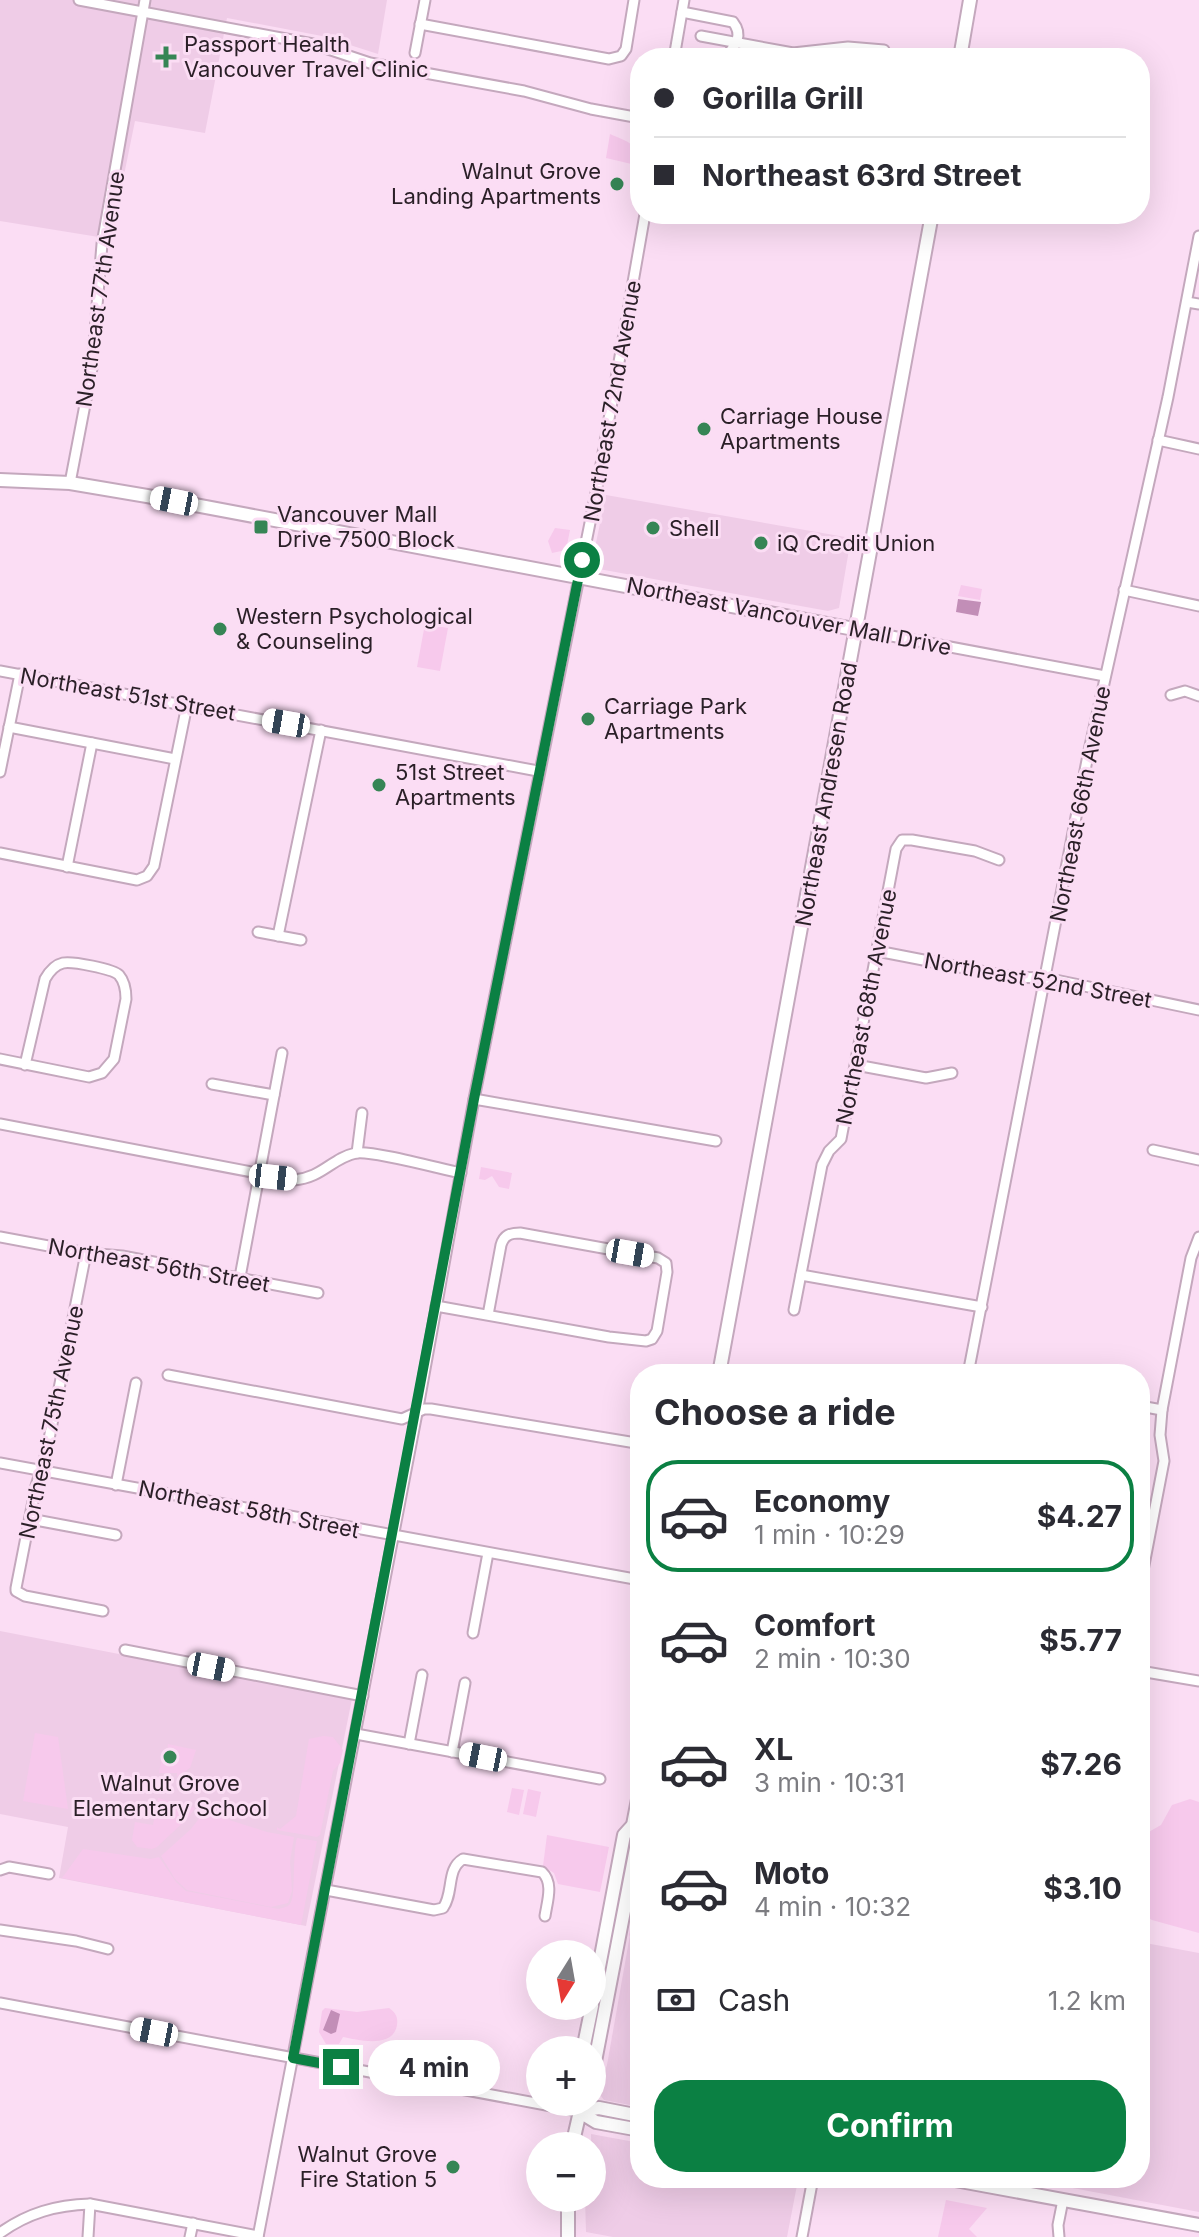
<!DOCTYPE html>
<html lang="en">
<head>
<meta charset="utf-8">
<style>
  :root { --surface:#fff; --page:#f7f7f7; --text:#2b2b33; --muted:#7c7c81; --line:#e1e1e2; --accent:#0b8043 }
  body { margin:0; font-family:Inter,sans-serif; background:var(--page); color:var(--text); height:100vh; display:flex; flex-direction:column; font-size:30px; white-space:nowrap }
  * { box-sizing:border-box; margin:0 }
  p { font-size:26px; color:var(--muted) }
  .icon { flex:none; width:44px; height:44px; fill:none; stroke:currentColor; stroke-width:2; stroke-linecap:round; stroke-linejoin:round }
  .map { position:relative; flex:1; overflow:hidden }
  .side { position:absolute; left:630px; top:1364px; width:520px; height:824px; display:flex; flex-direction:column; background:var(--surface); border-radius:32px; box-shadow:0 8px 32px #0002 }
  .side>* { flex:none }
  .banner { position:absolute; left:630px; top:48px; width:520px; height:176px; border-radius:32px; box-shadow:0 8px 32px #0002; display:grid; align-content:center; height:176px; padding:0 24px; background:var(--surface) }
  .needle { width:52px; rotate:191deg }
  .tools { position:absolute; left:526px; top:1940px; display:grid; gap:16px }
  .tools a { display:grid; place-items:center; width:80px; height:80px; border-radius:50%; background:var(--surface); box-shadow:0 8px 32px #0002; font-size:40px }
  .end { position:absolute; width:36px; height:36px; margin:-18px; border:10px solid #0b8043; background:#fff; box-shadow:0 0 0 4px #fff }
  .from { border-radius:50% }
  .bubble { position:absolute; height:56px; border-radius:28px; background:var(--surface); box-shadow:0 8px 32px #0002; font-size:26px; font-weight:700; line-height:56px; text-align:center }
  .car { position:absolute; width:24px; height:48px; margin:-24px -12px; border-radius:10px; box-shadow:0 0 6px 2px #0007; background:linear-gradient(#fff 24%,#345 0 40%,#fff 0 76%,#345 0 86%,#fff 0) }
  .banner b { display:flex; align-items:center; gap:28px; height:76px; font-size:30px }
  .banner b+b { border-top:2px solid var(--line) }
  .banner i { width:20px; height:20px; background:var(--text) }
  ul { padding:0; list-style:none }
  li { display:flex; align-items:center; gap:24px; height:112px; margin:0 16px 12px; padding:0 8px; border:4px solid transparent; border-radius:32px }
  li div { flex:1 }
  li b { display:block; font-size:30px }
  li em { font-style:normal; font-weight:700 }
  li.selected { border-color:var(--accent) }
  li>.icon { width:72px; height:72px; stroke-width:1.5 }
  h2 { padding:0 24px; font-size:36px; line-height:96px }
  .pay { display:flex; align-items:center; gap:20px; height:88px; padding:0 24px; font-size:30px }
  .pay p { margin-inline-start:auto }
  .button { display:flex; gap:16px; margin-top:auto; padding:16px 24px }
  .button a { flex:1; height:92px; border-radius:32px; background:var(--accent); color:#fff; font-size:32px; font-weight:700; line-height:92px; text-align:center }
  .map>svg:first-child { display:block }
  .built { fill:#efcce7 }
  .green { fill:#f7c9ec }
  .water { fill:#c28eb7 }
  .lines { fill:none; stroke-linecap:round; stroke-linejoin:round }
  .minor-casing { stroke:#c4a8bd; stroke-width:13 }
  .major-casing { stroke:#c4a8bd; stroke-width:16 }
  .minor { stroke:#fff; stroke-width:9 }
  .major { stroke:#fff; stroke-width:12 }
  .route { stroke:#0b8043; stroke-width:10 }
  .poi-dot { fill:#368555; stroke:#fbddf4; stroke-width:3 }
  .labels { text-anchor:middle; stroke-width:6; stroke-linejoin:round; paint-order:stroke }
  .poi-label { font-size:22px; fill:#2a1f27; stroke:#fbddf4; text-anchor:start }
  .street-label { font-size:22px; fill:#2a1f27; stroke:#fbddf4 }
</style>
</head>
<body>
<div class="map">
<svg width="1199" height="2237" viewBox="0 0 1199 2237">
  <rect width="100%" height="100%" fill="#fbddf4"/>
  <g class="built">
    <polygon points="0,0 387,0 378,54 322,36 227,18 205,133 135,121 111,239 0,221"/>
    <polygon points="606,495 851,538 839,608 828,611 599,569 593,557"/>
    <polygon points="0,1631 352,1699 306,1926 59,1878 68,1827 0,1814"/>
    <polygon points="640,1878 640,2107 604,2100 598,2092 607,2065"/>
    <polygon points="1140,1942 1199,1953 1199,2212 1020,2178 1140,2178"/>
    <polygon points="591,2134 640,2143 640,2178 796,2178 798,2180 787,2237 613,2237 586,2232 585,2198 592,2198"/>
  </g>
  <g class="green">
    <path d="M610,134c18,8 30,10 30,32l-34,-8z"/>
    <polygon points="555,528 570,530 566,550 552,553 548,541"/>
    <polygon points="961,585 982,589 980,600 958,596"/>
    <polygon points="425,624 448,628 440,671 417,667"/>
    <polygon points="481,1167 512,1173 509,1189 499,1187 492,1176 485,1180 479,1179"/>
    <polygon points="35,1733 58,1737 68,1809 23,1801"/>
    <polygon points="323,1736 333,1737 343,1750 340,1763 333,1771 320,1835 317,1837 277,1830 277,1827 280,1829 296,1816 309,1739"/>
    <polygon points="168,1744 196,1750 190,1768 177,1777 177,1773 159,1773 163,1751 167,1752"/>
    <polygon points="512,1788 524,1790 519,1815 507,1812"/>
    <polygon points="528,1789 541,1792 536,1817 523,1814"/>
    <polygon points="158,1798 195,1808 188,1818 157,1847 152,1849 137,1847 132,1840 135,1822 153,1825"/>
    <polygon points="1190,1799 1199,1802 1199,1933 1152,1920 1140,1913 1140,1837 1161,1825 1172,1805"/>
    <polygon points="204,1812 267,1832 294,1837 290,1861 292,1891 288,1903 271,1907 187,1890 175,1879 161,1856 191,1829"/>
    <polygon points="547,1835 609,1847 600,1892 558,1884 554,1873 543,1866"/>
    <path d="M297,1838l20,3 -16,84 -239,-47 21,-29 68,10 8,-2 17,25 10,9 93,18c3,-1 9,-2 11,-5 6,-7 2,-50 7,-66z"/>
    <polygon points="640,1878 640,1909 635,1940 640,1944 632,1941 629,1935"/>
    <path d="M325,2008l32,4 32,-4c7,5 9,9 8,17 -4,24 -39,15 -54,12l-4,7h-13l-7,-12 3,-21z"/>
    <polygon points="946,2200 987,2208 969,2229 977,2237 938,2237"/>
  </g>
  <g class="water">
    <polygon points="958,599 981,602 978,616 956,612"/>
    <polygon points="331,2010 340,2014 336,2032 331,2034 323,2030"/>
  </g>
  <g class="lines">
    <g class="minor-casing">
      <g id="minor">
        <polyline points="79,0 313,44 370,63 524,91 591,109 640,118"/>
        <path d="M682,12l51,10c11,14 2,24 -8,36"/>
        <polyline points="420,24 609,59 621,56 626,49 634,0"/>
        <polyline points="701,36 793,53 848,47 884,50"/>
        <polyline points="415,53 425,0"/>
        <polyline points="674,58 684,0"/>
        <polyline points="1187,302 1199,304"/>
        <polyline points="1158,440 1199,449"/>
        <polyline points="70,483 92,368 102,244 145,0"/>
        <polyline points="1124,590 1199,606"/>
        <polyline points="854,629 1105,676"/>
        <polyline points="0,671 538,771"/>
        <polyline points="1171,695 1185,691 1199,696"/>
        <polyline points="9,727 175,759"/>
        <polyline points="0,772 20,674"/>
        <polyline points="0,853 137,880 147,876 154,866 187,705"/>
        <polyline points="67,867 92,743"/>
        <polyline points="258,932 301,940"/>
        <polyline points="278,936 321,730"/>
        <polyline points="877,951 1011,977 1046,978 1199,1010"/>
        <path d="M0,1059l89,18 13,-4 12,-14 12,-60c0,-8 -1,-17 -7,-24 -6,-6 -47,-14 -56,-12 -9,2 -14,9 -18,16l-20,86"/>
        <polyline points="856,1065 926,1078 952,1073"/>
        <polyline points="212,1084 274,1095"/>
        <polyline points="474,1099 716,1141"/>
        <path d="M0,1124l294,56c28,-2 38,-22 62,-27 16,-3 85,16 105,20"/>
        <polyline points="1153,1150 1199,1160"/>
        <polyline points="357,1153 362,1113"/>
        <polyline points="0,1237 86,1253 122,1256 318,1293"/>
        <polyline points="86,1253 46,1454 36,1486 16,1588 16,1591 25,1596 103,1611"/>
        <polyline points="801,1275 982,1307"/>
        <polyline points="240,1277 282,1053"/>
        <path d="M436,1306l173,31 37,4 6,-2 5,-8 10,-59 -1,-9 -8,-5 -138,-25c-10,0 -16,2 -19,12l-13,70"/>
        <polyline points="794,1310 822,1165 829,1151 841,1139 896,849 902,840 912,840 975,851 999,860"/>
        <polyline points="968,1374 1088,755 1168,397 1199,236"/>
        <polyline points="168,1375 402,1419 424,1409 431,1409 636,1443"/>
        <polyline points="1140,1406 1162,1410"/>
        <polyline points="0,1463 640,1580"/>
        <polyline points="116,1485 136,1383"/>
        <polyline points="30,1519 116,1535"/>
        <polyline points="1140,1586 1164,1461 1160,1435 1162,1410 1191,1258 1199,1237"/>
        <polyline points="473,1633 488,1553"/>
        <polyline points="125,1650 363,1696"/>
        <polyline points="1140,1671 1199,1681"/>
        <polyline points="356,1734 600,1779"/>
        <polyline points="409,1744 422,1675"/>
        <polyline points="452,1752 465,1683"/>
        <polyline points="0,1870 9,1867 49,1874"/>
        <path d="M326,1890l108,20 9,-2c11,-15 3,-39 20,-49l79,13c12,11 5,30 3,44"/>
        <polyline points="0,1930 76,1941 108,1949"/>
        <polyline points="0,2003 578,2111"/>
        <path d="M0,2233c28,-20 56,-28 90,-29l168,32"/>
        <polyline points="88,2237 90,2204"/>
        <polyline points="190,2237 193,2223"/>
        <polyline points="258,2237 417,1413 474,1099 596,493 645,214"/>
        <polyline points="802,2237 813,2178"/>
        <polyline points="1059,2237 1058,2225 1063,2200"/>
      </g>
    </g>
    <g class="major-casing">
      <g id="major">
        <polyline points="960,58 970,0"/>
        <polyline points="0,480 70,483 147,496 854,629"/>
        <polyline points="719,1374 932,214"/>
        <polyline points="592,2004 624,1835 633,1825 640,1789"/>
        <polyline points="583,2050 592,2006"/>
        <polyline points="592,2077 638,1838 633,1825"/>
        <polyline points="578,2111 596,2122 640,2130"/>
        <polyline points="578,2111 599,2108 640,2116"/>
        <polyline points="572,2146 581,2107"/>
        <polyline points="944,2178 1199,2225"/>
        <polyline points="568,2198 568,2237"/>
      </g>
    </g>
    <use href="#minor" class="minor"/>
    <use href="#major" class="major"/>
  </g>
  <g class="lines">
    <polyline class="route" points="341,2067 293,2058 474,1099 582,560"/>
  </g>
  <g class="poi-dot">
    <path d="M162 45h8v8h8v8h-8v8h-8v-8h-8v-8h8z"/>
    <circle cx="617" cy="184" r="8"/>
    <circle cx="704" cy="429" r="8"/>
    <rect x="253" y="519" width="16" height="16" rx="4"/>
    <circle cx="653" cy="528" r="8"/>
    <circle cx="761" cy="543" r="8"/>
    <circle cx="220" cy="629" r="8"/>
    <circle cx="588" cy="719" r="8"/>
    <circle cx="379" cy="785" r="8"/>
    <circle cx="170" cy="1757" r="8"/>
    <circle cx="453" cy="2167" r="8"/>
  </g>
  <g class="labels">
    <g class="poi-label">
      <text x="184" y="52">Passport Health<tspan x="184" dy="25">Vancouver Travel Clinic</tspan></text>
      <text x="601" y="179" text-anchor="end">Walnut Grove<tspan x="601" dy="25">Landing Apartments</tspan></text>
      <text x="720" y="424">Carriage House<tspan x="720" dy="25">Apartments</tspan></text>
      <text x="277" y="522">Vancouver Mall<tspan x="277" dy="25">Drive 7500 Block</tspan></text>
      <text x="669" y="536">Shell</text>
      <text x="777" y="551">iQ Credit Union</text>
      <text x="236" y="624">Western Psychological<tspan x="236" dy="25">&amp; Counseling</tspan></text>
      <text x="604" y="714">Carriage Park<tspan x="604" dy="25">Apartments</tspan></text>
      <text x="395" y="780">51st Street<tspan x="395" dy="25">Apartments</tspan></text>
      <text x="170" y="1791" text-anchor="middle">Walnut Grove<tspan x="170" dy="25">Elementary School</tspan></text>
      <text x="437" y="2162" text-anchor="end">Walnut Grove<tspan x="437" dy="25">Fire Station 5</tspan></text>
    </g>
    <g class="street-label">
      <text transform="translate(100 289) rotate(-82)" y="8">Northeast 77th Avenue</text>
      <text transform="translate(612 401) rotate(-80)" y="8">Northeast 72nd Avenue</text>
      <text transform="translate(789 616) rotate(11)" y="8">Northeast Vancouver Mall Drive</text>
      <text transform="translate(128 694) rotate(10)" y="8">Northeast 51st Street</text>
      <text transform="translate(826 794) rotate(-80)" y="8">Northeast Andresen Road</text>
      <text transform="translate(1080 804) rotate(-79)" y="8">Northeast 66th Avenue</text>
      <text transform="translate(1038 980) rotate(10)" y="8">Northeast 52nd Street</text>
      <text transform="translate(866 1007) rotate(-79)" y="8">Northeast 68th Avenue</text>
      <text transform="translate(159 1265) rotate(10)" y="8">Northeast 56th Street</text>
      <text transform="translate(51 1422) rotate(-78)" y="8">Northeast 75th Avenue</text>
      <text transform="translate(249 1509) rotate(11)" y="8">Northeast 58th Street</text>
    </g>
  </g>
</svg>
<div class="tools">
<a><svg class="needle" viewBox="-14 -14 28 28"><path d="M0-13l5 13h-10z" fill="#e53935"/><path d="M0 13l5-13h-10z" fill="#7c7c81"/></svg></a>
<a>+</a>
<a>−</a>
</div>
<i class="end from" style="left:582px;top:560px"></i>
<i class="end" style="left:341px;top:2067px"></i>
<div class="bubble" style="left:368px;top:2040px;width:132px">4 min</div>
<i class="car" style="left:174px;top:501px;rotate:281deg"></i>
<i class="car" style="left:286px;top:723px;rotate:280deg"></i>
<i class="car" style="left:273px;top:1177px;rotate:96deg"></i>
<i class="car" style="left:630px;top:1253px;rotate:100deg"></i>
<i class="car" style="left:211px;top:1667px;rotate:101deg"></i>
<i class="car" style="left:483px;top:1757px;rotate:281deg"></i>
<i class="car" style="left:154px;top:2032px;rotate:281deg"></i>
<div class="banner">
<b><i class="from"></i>Gorilla Grill</b>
<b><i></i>Northeast 63rd Street</b>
</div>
<section class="side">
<h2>Choose a ride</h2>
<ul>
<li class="selected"><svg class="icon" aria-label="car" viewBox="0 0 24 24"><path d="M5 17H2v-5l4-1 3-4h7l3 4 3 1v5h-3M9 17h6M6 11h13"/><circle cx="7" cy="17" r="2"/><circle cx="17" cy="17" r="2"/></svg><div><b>Economy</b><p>1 min · 10:29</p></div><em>$4.27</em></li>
<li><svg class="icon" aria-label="car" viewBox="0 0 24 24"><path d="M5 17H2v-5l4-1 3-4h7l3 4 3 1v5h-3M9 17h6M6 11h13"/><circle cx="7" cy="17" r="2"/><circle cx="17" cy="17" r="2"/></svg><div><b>Comfort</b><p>2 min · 10:30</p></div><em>$5.77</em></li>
<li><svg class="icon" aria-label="car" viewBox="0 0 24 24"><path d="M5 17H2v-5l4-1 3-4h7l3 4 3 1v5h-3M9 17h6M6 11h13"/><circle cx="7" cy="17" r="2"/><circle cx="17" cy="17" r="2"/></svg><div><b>XL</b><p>3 min · 10:31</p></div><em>$7.26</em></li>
<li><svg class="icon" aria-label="car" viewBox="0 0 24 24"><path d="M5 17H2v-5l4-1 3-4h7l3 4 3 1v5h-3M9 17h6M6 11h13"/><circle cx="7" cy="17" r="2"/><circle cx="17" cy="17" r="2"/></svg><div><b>Moto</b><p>4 min · 10:32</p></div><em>$3.10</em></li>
</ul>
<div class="pay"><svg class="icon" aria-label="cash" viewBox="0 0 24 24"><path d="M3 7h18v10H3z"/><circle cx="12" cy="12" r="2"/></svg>Cash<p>1.2 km</p></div>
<div class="button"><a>Confirm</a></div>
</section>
</div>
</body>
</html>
